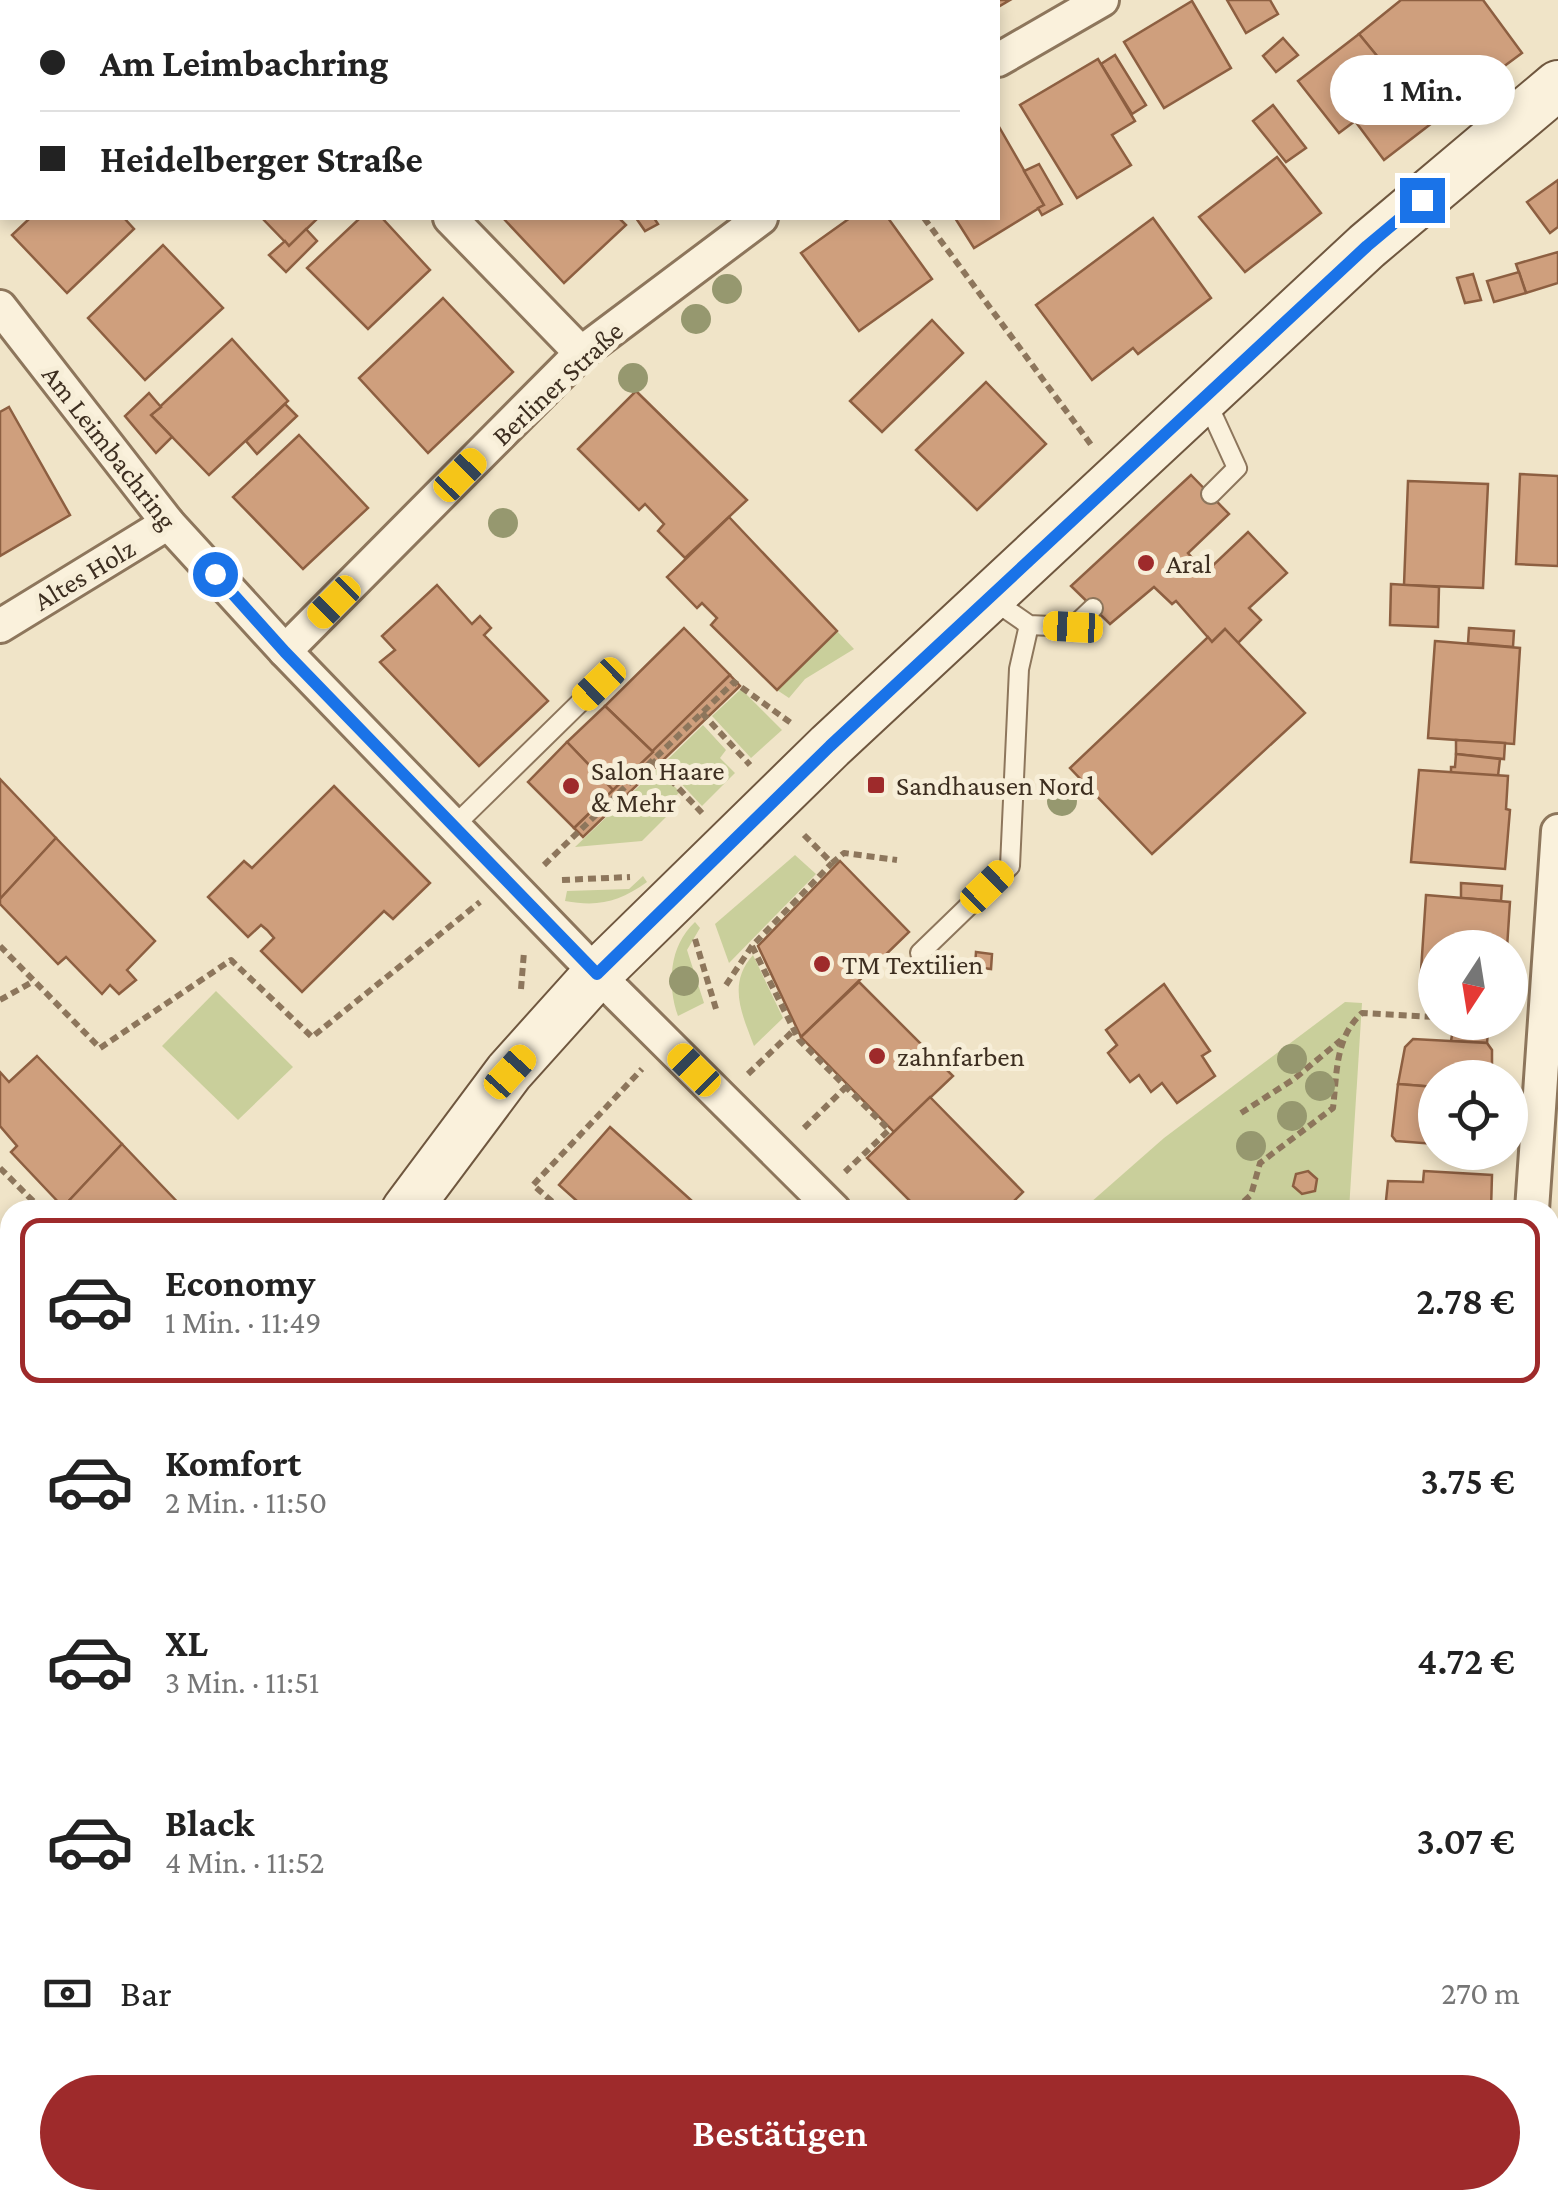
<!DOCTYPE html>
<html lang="de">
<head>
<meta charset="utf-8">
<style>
  :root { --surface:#fff; --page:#f2f2f2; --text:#222; --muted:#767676; --line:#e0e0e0; --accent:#9e2a2b }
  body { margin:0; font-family:"Crimson Pro",serif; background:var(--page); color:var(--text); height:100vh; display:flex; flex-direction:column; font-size:38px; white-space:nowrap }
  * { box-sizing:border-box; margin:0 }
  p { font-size:32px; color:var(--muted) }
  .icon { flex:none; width:55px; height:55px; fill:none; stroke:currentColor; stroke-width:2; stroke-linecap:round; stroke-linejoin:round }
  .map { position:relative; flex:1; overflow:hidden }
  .sheet { position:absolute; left:0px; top:1200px; width:1560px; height:1010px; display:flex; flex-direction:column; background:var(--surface); border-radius:30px 30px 0 0; box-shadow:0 5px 15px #0003 }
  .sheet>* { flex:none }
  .banner { position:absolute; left:0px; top:0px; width:1000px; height:220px; box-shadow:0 5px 15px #0003; display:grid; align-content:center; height:220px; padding:0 40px; background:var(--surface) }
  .needle { width:65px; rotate:192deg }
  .tools { position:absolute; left:1418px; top:930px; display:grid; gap:20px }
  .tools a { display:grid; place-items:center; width:110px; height:110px; border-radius:50%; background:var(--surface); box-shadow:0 5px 15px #0003; font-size:50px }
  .end { position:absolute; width:45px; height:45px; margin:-22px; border:12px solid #1a73e8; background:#fff; box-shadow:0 0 0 5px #fff }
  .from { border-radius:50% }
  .bubble { position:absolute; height:70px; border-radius:35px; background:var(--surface); box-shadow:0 5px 15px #0003; font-size:32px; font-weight:600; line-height:70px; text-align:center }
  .car { position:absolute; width:30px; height:60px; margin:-30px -15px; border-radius:12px; box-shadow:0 0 8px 2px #0007; background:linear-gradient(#f5c518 24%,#345 0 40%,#f5c518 0 76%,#345 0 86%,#f5c518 0) }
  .banner b { display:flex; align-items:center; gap:35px; height:95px; font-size:38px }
  .banner b+b { border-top:2px solid var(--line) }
  .banner i { width:25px; height:25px; background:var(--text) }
  ul { padding:18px 0 0; list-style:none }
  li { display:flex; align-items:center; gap:30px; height:165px; margin:0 20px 15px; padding:0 20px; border:5px solid transparent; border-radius:20px }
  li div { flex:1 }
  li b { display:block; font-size:38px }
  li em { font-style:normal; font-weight:600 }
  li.selected { border-color:var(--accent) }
  li>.icon { width:90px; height:90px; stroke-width:1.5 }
  .pay { display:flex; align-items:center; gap:25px; height:110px; padding:0 40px; font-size:38px }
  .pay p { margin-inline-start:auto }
  .primary-button { display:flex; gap:20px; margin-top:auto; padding:20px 40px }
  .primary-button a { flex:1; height:115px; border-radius:60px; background:var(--accent); color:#fff; font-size:40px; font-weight:600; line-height:115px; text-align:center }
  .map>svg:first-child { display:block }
  .green { fill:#c9cf9b }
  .building { fill:#cf9f7d; stroke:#8d5f41; stroke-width:2.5 }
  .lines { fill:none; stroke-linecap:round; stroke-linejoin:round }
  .lane-casing { stroke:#8d765c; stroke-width:22 }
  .street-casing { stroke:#8d765c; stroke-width:38 }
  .secondary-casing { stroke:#6f573f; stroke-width:52 }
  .path { stroke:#8d765c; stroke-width:6; stroke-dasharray:8 5; stroke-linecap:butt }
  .lane { stroke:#faf1dc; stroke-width:18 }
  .street { stroke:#faf1dc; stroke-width:32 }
  .secondary { stroke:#faf1dc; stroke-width:48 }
  .tree { fill:#96986f }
  .route { stroke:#1a73e8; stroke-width:12 }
  .poi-dot { fill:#9e2a2b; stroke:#f7eed8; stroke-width:4 }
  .labels { text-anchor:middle; stroke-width:10; stroke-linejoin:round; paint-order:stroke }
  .street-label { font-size:28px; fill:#3d2e20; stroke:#f7eed8 }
  .poi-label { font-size:28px; fill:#3d2e20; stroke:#f7eed8; text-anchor:start }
</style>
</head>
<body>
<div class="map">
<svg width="1558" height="2210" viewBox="0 0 1558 2210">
  <rect width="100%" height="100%" fill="#f0e4c8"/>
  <g class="green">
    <polygon points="837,631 854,649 805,679 789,698 777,690"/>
    <polygon points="741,689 782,730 751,758 712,716"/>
    <polygon points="703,725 726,750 720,758 735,773 702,806 663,764"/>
    <polygon points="657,769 680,792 671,800 677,806 642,841 575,847"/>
    <polygon points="795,855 816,874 729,963 715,924"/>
    <path d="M643,876l4,6c-28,20 -48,25 -82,19l2,-10 62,-2z"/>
    <path d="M695,922l5,6 -13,22 17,53 -26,13c-11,-31 -9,-70 17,-94z"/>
    <path d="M753,955l30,63 -29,28c-12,-32 -27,-62 -1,-91z"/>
    <polygon points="216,991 293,1067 238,1120 162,1046"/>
    <polygon points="1345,1002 1362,1003 1349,1210 1082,1210 1164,1138"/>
  </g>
  <g class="building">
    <polygon points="93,0 167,0 169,2 91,2"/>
    <polygon points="310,0 375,0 308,2"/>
    <polygon points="928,0 1010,0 998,7 998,2"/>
    <polygon points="1227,0 1270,0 1278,14 1246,33"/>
    <polygon points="1401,0 1483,0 1522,53 1441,113 1411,76 1400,84 1359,34"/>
    <polygon points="1192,1 1231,68 1164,108 1124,42"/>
    <polygon points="1359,34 1432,123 1384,160 1355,121 1339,133 1298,81"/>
    <polygon points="1283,38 1298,55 1276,72 1263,56"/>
    <polygon points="1115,55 1146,105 1132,114 1101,64"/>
    <polygon points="1098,59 1135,121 1112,135 1131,165 1077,198 1020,105"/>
    <polygon points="2,83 2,200 0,85"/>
    <polygon points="1273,105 1306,148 1286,162 1253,121"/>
    <polygon points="998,125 1044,205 974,248 955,218 998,218"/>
    <polygon points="1277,157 1321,213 1245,272 1199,217"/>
    <polygon points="1039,164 1062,204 1042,215 1038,208 1044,205 1024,171"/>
    <polygon points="1558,180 1558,227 1550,233 1527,202"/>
    <polygon points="30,218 124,218 134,229 67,293 12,235"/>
    <polygon points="262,218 318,218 289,246"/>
    <polygon points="360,218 382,218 430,270 368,329 307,268"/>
    <polygon points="503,218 619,218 626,225 564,283"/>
    <polygon points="636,218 654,218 658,224 645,231"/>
    <polygon points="850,218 888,218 932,279 859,331 801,253"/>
    <polygon points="1153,218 1211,298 1138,354 1133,348 1092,380 1036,305"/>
    <polygon points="306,229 317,241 286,272 269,255 285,241 289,246"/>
    <polygon points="163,245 223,308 145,380 88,318"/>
    <polygon points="1558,252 1558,283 1526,293 1516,264"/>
    <polygon points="1519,272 1526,293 1494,302 1487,281"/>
    <polygon points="1473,274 1481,300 1465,303 1457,278"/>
    <polygon points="443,298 513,372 428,453 359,378"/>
    <polygon points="932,320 963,353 882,432 850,401"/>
    <polygon points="232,339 288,401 209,475 151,415"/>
    <polygon points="986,382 1046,444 977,510 916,450"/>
    <polygon points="636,391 747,500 685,558 658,531 664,524 645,504 639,510 578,449"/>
    <polygon points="149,393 161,407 151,415 172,437 156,453 125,416"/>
    <polygon points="285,404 297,416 257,454 246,441"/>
    <polygon points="9,407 70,515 0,556 0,412"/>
    <polygon points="299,435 368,508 303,569 233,497"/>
    <polygon points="1520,474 1558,476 1558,566 1516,564"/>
    <polygon points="1191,475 1229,514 1188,553 1205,573 1248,532 1287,573 1249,608 1261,620 1238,643 1225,629 1212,642 1176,601 1172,604 1154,587 1110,624 1071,586"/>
    <polygon points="1408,481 1488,484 1483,588 1404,585"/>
    <polygon points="729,517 837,631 777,690 711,625 717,618 702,603 697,608 667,577"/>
    <polygon points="1391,584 1439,587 1438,627 1390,625"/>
    <polygon points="437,585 472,624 480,616 491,628 484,635 548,701 479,766 380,662 395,650 382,636"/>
    <polygon points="684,628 730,675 653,752 605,706"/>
    <polygon points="1469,628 1514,631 1513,647 1468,643"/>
    <polygon points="1225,629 1305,713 1152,854 1070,768 1208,637 1212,642"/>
    <polygon points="1435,641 1520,648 1514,744 1428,738"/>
    <polygon points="730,675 740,686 583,837 574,828"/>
    <polygon points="605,706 653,752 613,790 567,742"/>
    <polygon points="1456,740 1505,743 1504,759 1456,754"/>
    <polygon points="567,742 613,790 574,828 528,782"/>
    <polygon points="1456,754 1500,759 1498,776 1451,773 1451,767 1455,767"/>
    <polygon points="1419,770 1508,776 1506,809 1510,810 1505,869 1411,862"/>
    <polygon points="0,779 56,838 0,899"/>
    <polygon points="334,786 430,883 393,919 384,911 302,992 261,951 274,938 267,930 261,925 248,937 208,897 244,861 252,868"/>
    <polygon points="56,838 155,941 127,970 136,980 119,994 110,985 102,994 66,957 58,964 0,904 0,899"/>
    <polygon points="840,861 909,932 801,1037 758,946"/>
    <polygon points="1461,883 1502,886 1501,901 1461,898"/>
    <polygon points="1426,895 1510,902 1507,948 1435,948 1435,987 1420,986"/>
    <polygon points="976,952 992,954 991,969 975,967"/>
    <polygon points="859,982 953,1076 894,1132 801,1037"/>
    <polygon points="1164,984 1210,1051 1202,1056 1215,1076 1177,1103 1162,1083 1151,1092 1139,1075 1130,1082 1108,1053 1117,1045 1106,1030"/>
    <polygon points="1453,1029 1488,1032 1487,1043 1451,1041"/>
    <polygon points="1413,1039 1487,1043 1492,1050 1492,1078 1435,1078 1435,1087 1398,1084 1405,1047"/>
    <polygon points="37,1056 122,1144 63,1207 11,1152 17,1146 0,1126 0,1072 9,1082"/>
    <polygon points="1398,1084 1435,1087 1435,1144 1396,1141 1392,1136"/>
    <polygon points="930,1097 1023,1192 1005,1210 919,1210 867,1158"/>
    <polygon points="610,1127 702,1210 587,1210 559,1185"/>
    <polygon points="122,1144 185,1210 67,1210 63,1207"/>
    <polygon points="1443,1152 1479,1152 1479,1158 1443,1156"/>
    <polygon points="1308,1171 1317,1179 1315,1191 1302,1194 1293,1186 1296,1174"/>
    <polygon points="1424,1171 1492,1175 1491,1210 1385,1210 1388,1181 1423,1182"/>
    <polygon points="1550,1709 1558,1714 1558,1774 1550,1788"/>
    <polygon points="1558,1774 1558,1822 1550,1817 1550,1788"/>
    <polygon points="1558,1964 1558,2050 1550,2046 1550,1978"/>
    <rect x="187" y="2200" width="37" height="10"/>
    <polygon points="280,2200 398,2200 400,2202 393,2210 279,2210 275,2206"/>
    <polygon points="691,2200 777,2200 772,2210 700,2210 689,2205"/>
    <polygon points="925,2200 1026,2200 1022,2210 921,2210"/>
    <polygon points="1139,2200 1256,2200 1250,2210 1134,2210"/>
    <polygon points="1487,2200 1535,2200 1529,2210 1505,2210"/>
  </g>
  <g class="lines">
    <g class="lane-casing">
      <g id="lane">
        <polyline points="1205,398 1237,468 1211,494"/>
        <polyline points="993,600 1029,625 1073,627 1093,608"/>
        <polyline points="454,826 599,684"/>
        <polyline points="920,953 1010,866 1019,669 1029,625"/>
      </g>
    </g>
    <g class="street-casing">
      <g id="street">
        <polyline points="242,0 244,2"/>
        <polyline points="998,60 1102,0"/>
        <polyline points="450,218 581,353"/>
        <polyline points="0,307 168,523 285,651 597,974 834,1210"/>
        <polyline points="0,626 168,523"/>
        <polyline points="285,651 581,353 761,218"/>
        <polyline points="1532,1210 1558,831"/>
        <polyline points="1550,1644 1558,1648"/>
        <polyline points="1550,2095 1558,2099"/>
        <polyline points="618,2210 622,2200"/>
        <polyline points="1080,2210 1084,2200"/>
      </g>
    </g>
    <g class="secondary-casing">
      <g id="secondary">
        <polyline points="406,1210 509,1072 597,974 830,746 1367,246 1558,85"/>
        <polyline points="0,1633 10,1638"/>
        <polyline points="0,1736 10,1741"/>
        <polyline points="0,1794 10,1831"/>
        <polyline points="85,2200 86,2210"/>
      </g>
    </g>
    <g class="path">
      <polyline points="924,218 1092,446"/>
      <polyline points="702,713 750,765"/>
      <polyline points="652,760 702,813"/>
      <polyline points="804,835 832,863 844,853 897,860"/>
      <polyline points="544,865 734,682 791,723"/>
      <polyline points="562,880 630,877"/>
      <polyline points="695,939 716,1009"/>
      <polyline points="0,946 100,1048 231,960 312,1037 480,902"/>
      <polyline points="752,946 799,1040 889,1130 845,1172"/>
      <polyline points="726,985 752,946 832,863"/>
      <polyline points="521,989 524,952"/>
      <polyline points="0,1000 34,981"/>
      <polyline points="748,1074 794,1030"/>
      <polyline points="1241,1113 1294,1079 1341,1040"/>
      <polyline points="804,1128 846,1087"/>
      <polyline points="0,1168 42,1210"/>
      <polyline points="562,1210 533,1185 642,1069"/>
      <path d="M1234,1210l17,-15 9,-32 73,-55c4,-34 2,-71 29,-95l73,4"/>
      <polyline points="0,1270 10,1265"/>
      <polyline points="501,2200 514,2210"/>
      <polyline points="0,2208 1,2210"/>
      <polyline points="438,2210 447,2200"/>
    </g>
    <use href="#lane" class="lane"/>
    <use href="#street" class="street"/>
    <use href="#secondary" class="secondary"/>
  </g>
  <g class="tree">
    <circle cx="727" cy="289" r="15"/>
    <circle cx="696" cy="319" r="15"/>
    <circle cx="633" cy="378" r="15"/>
    <circle cx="503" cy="523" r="15"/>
    <circle cx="1062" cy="801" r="15"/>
    <circle cx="684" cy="981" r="15"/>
    <circle cx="1292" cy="1059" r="15"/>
    <circle cx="1320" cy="1086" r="15"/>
    <circle cx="1292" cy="1116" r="15"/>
    <circle cx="1251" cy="1146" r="15"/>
  </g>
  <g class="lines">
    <polyline class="route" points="215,574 285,652 597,974 830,746 1367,246 1422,200"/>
  </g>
  <g class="poi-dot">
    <circle cx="1146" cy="563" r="10"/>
    <rect x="866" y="775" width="20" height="20" rx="5"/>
    <circle cx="571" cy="786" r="10"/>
    <circle cx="822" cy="964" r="10"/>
    <circle cx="877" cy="1056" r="10"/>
  </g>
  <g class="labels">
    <g class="street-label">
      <text transform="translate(557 383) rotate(-43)" y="10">Berliner Straße</text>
      <text transform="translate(110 447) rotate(52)" y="10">Am Leimbachring</text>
      <text transform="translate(84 574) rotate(-31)" y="10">Altes Holz</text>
    </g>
    <g class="poi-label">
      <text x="1166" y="573">Aral</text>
      <text x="591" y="780">Salon Haare<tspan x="591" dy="32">&amp; Mehr</tspan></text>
      <text x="896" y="795">Sandhausen Nord</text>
      <text x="842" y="974">TM Textilien</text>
      <text x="897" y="1066">zahnfarben</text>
    </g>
  </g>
</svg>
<div class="tools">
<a><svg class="needle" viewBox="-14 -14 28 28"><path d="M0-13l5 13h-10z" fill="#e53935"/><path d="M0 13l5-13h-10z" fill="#767676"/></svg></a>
<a><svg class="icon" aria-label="locate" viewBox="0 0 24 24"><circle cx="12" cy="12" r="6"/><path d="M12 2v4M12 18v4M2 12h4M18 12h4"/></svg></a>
</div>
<i class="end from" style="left:215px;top:574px"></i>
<i class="end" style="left:1422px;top:200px"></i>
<div class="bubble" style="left:1330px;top:55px;width:185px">1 Min.</div>
<i class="car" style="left:460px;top:475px;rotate:44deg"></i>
<i class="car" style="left:334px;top:602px;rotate:225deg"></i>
<i class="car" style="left:1073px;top:627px;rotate:273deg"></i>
<i class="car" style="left:599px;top:684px;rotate:226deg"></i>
<i class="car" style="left:987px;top:887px;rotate:46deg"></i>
<i class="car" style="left:694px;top:1070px;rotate:315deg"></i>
<i class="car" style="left:510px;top:1072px;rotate:42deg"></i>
<div class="banner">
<b><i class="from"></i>Am Leimbachring</b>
<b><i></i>Heidelberger Straße</b>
</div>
<section class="sheet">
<ul>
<li class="selected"><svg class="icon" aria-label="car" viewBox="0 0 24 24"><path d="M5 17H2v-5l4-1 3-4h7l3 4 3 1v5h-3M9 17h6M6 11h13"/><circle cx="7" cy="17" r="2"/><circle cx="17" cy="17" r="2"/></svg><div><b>Economy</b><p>1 Min. · 11:49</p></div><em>2.78 €</em></li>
<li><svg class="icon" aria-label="car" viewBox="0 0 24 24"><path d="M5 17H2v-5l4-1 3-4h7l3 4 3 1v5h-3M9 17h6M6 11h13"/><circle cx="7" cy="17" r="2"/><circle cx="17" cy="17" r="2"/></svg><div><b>Komfort</b><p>2 Min. · 11:50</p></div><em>3.75 €</em></li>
<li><svg class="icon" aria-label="car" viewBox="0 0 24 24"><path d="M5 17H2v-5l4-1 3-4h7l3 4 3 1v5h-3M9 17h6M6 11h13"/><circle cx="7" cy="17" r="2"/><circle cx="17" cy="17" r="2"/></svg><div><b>XL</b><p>3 Min. · 11:51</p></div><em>4.72 €</em></li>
<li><svg class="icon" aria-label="car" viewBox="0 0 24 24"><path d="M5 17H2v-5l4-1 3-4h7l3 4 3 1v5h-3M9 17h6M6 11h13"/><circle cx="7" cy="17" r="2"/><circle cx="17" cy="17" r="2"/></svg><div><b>Black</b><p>4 Min. · 11:52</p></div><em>3.07 €</em></li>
</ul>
<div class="pay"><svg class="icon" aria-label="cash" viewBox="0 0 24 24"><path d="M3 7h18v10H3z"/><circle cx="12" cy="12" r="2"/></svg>Bar<p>270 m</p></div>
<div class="primary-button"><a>Bestätigen</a></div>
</section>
</div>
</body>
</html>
